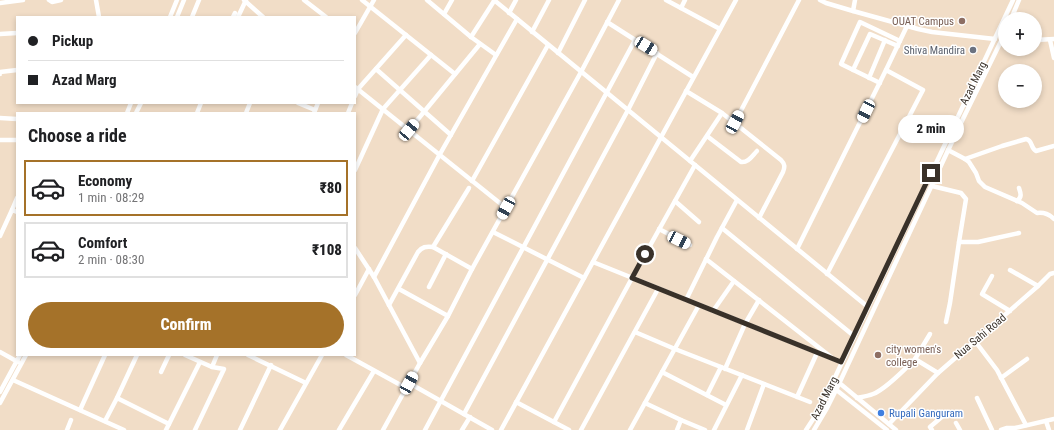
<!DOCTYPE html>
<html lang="en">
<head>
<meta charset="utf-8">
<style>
  :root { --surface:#fff; --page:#f6f6f6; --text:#202124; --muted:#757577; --line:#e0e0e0; --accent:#a57229 }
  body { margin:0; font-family:"Roboto Condensed",sans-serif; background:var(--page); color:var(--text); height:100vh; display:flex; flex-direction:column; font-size:15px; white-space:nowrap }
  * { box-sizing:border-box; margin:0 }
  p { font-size:13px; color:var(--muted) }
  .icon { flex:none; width:22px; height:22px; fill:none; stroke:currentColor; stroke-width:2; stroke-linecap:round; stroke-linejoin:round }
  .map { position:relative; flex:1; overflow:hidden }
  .sheet { position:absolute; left:16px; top:112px; width:340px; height:244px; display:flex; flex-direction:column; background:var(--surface); border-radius:0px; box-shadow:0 2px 6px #0003 }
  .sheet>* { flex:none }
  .hud { position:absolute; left:16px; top:16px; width:340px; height:88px; border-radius:0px; box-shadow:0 2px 6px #0003; display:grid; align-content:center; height:88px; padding:0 12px; background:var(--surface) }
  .fabs { position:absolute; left:998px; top:12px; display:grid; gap:8px }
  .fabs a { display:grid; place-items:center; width:44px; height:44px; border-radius:50%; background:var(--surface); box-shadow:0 2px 6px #0003; font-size:20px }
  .end { position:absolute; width:18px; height:18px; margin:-9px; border:5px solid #393129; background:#fff; box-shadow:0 0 0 2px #fff }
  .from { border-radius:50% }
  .bubble { position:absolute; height:28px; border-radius:14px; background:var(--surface); box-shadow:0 2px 6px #0003; font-size:13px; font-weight:800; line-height:28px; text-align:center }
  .car { position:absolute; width:12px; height:24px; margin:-12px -6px; border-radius:5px; box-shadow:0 0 3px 1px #0007; background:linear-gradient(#fff 24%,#345 0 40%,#fff 0 76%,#345 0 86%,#fff 0) }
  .hud b { display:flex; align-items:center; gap:14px; height:38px; font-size:15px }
  .hud b+b { border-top:1px solid var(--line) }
  .hud i { width:10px; height:10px; background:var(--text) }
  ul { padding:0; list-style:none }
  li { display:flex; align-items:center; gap:12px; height:56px; margin:0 8px 6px; padding:0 4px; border:2px solid var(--line); border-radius:0px }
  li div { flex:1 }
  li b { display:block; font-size:15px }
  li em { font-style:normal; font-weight:800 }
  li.selected { border-color:var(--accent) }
  li>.icon { width:36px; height:36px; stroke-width:1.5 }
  h2 { padding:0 12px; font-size:18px; line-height:48px }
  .button { display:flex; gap:8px; margin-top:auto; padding:8px 12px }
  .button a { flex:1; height:46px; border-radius:24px; background:var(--accent); color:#fff; font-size:16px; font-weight:800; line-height:46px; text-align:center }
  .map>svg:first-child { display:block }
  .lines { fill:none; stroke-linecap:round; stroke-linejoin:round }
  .minor { stroke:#fff; stroke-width:4.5 }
  .route { stroke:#393129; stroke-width:5 }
  .education-dot { fill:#8d6e63; stroke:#fff; stroke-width:1.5 }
  .worship-dot { fill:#6b7280; stroke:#fff; stroke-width:1.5 }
  .shop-dot { fill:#3f7fe0; stroke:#fff; stroke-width:1.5 }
  .labels { text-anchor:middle; stroke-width:3; stroke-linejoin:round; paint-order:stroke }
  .education-label { font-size:11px; fill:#785e54; stroke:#fff; text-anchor:end }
  .worship-label { font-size:11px; fill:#5b616d; stroke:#fff; text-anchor:end }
  .street-label { font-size:11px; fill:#393129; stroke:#fff }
  .shop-label { font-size:11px; fill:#366cbe; stroke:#fff; text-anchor:start }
</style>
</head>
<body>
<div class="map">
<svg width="1054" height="430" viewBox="0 0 1054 430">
  <rect width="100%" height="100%" fill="#f1ddc7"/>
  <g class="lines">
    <g class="minor">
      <polyline points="49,0 52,2 61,0"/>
      <polyline points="96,0 99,17"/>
      <polyline points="244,0 263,17"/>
      <polyline points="304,0 326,17"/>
      <polyline points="362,0 455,74"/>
      <polyline points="427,0 471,37 496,55"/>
      <polyline points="494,0 868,307"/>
      <polyline points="666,0 720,29"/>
      <polyline points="820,0 826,3 853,11 918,29 932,32 995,39"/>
      <polyline points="0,3 23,0"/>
      <polyline points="681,8 685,0"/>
      <polyline points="853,11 855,0"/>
      <polyline points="509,13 516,0"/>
      <polyline points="444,14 452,0"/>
      <polyline points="170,17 177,0"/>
      <polyline points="177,17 184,0"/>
      <polyline points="192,17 199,0"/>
      <polyline points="233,17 235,13"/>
      <polyline points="238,17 246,0"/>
      <polyline points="1011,19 1019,0"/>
      <polyline points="607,22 693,77"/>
      <polyline points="532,32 549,0"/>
      <polyline points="355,33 374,0"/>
      <polyline points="0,34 17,33"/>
      <polyline points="471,37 494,1"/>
      <polyline points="1035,40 1054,39"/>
      <polyline points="1050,40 1054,58"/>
      <polyline points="558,53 585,0"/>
      <polyline points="376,69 451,135"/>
      <polyline points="853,70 870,34 898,46"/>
      <polyline points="886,70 907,26"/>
      <polyline points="0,74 0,72 17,70"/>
      <polyline points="869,78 885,40"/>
      <polyline points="880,83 841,64 860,22 900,41"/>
      <polyline points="355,87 506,208"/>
      <path d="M686,91l36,22 59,47c4,4 4,7 2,12l-24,46"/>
      <polyline points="355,96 358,89 406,35"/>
      <polyline points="298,103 315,110"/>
      <polyline points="127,113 131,103"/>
      <polyline points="136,113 141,103"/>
      <polyline points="197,113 201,103"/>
      <polyline points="246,113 250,103"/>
      <polyline points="314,113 318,103"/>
      <polyline points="348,113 352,103"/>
      <polyline points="0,118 17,119"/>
      <polyline points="735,122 799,0"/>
      <polyline points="409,130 480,44"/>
      <path d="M707,136l34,26c7,1 11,-6 16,-11"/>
      <polyline points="0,140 17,140"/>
      <path d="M948,150l17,9 4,3 7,11 3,8 6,6 37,16 15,10c7,-1 12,1 17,6"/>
      <path d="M965,159l37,-13 24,-7c7,1 4,9 10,12l18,-5"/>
      <polyline points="690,161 722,113"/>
      <polyline points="355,170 383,109 431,55"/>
      <polyline points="472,181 548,45"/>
      <polyline points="932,186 961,193 966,199 959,242 978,242 1019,233"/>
      <polyline points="675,201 699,222"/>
      <path d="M1017,201c5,-4 4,-7 2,-13"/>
      <polyline points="12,210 17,198"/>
      <polyline points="722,228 854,336"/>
      <polyline points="659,229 690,245"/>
      <polyline points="493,232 584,278"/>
      <polyline points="0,236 12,210 17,212"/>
      <polyline points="433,247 469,188"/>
      <polyline points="355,248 374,277 420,363"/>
      <polyline points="797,249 886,70 923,90 827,274"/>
      <polyline points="706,259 831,357"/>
      <polyline points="593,262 841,362"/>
      <polyline points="992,276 982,294 1010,311"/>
      <polyline points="374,277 440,154 517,19"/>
      <polyline points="1038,286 1050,274 1054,273"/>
      <polyline points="429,287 446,254"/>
      <polyline points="399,289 448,316"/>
      <polyline points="355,295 369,269"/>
      <polyline points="686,300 717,237 737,200"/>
      <path d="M389,305l29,-53c4,-5 8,-6 15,-5l39,22"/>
      <polyline points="713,311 734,281"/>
      <polyline points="946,322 950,303 959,242"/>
      <polyline points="635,332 675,349 810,402"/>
      <polyline points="975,341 997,370 1026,425"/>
      <polyline points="0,352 18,362"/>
      <polyline points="185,355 212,367 224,369 195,430"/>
      <polyline points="248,355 306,383"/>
      <polyline points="346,355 406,388"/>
      <polyline points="915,359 930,334"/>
      <polyline points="212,367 217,355"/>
      <polyline points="725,369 745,324 759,300"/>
      <polyline points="161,372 169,355"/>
      <polyline points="662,372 726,405"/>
      <polyline points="1001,378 1027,359"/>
      <polyline points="13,380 124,430"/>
      <polyline points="837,381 896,430"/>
      <polyline points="409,383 492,430"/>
      <polyline points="834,388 887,430"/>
      <polyline points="0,392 20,355"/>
      <polyline points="707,395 721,367"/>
      <polyline points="797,397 817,353"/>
      <polyline points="117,398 169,424"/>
      <path d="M857,398c5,-1 11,-2 16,-4 13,-5 32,-25 42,-35l23,14 100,-87 -28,-16"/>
      <polyline points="977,398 992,430"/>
      <polyline points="516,402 569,430"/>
      <polyline points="0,403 26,355"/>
      <polyline points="645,403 681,420 677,430"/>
      <polyline points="80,410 105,355"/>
      <polyline points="464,414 628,110 657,53"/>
      <polyline points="681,420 705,430"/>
      <polyline points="105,421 117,398 137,355"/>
      <polyline points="1046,421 1049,430"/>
      <polyline points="554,422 632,278 695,165"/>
      <polyline points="956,423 960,430"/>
      <polyline points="889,424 938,373"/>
      <polyline points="67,430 71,420"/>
      <polyline points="166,430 200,362"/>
      <polyline points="240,430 271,365"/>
      <polyline points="280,430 322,355"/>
      <polyline points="339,430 374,371"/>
      <polyline points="383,430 420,363 448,316 472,269 581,72 619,0"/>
      <polyline points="425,430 635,40"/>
      <polyline points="462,430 470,417"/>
      <polyline points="501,430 736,0"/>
      <polyline points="581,430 658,289"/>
      <polyline points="630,430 699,305"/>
      <polyline points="714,430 742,375"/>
      <polyline points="747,430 764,384"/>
      <polyline points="806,430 821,407 1013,0"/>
      <polyline points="814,430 827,408 837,388 959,127 1005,33"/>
      <polyline points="932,430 930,427 944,415"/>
      <polyline points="1001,430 1007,428 1015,428 1054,419"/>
    </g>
  </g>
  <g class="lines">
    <polyline class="route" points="645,254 632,278 841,362 931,173"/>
  </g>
  <g class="education-dot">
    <circle cx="962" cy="21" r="4"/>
    <circle cx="878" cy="355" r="4"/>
  </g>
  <circle class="worship-dot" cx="973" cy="50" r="4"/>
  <circle class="shop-dot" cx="881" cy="413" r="4"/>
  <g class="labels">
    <g class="education-label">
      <text x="954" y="25">OUAT Campus</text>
      <text x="886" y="353" text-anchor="start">city women's<tspan x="886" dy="13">college</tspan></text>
    </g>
    <g class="worship-label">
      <text x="965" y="54">Shiva Mandira</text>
    </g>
    <g class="street-label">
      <text transform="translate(973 83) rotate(-64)" y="4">Azad Marg</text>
      <text transform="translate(980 336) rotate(-40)" y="4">Nua Sahi Road</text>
      <text transform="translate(824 398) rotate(-63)" y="4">Azad Marg</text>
    </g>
    <g class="shop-label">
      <text x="889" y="417">Rupali Ganguram</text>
    </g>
  </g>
</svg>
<div class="fabs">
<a>+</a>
<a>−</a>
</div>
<i class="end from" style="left:645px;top:254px"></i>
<i class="end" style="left:931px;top:173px"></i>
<div class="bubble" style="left:898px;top:115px;width:66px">2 min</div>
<i class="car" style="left:646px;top:46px;rotate:122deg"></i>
<i class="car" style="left:866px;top:111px;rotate:206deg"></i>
<i class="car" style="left:735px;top:122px;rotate:28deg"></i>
<i class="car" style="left:409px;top:130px;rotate:40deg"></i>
<i class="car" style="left:506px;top:208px;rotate:209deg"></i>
<i class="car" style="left:679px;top:240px;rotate:116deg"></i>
<i class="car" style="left:409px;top:383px;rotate:29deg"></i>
<div class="hud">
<b><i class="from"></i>Pickup</b>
<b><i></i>Azad Marg</b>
</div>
<section class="sheet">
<h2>Choose a ride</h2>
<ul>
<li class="selected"><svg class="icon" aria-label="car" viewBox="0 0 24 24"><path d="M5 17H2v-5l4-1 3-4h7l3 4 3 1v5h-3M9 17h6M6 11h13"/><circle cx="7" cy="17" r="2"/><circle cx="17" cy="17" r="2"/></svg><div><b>Economy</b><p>1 min · 08:29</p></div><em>₹80</em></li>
<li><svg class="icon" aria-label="car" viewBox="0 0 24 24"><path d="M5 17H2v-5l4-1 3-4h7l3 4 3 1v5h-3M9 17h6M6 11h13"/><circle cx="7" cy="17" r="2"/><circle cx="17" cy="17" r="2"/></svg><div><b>Comfort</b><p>2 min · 08:30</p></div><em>₹108</em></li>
</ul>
<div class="button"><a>Confirm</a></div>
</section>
</div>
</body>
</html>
